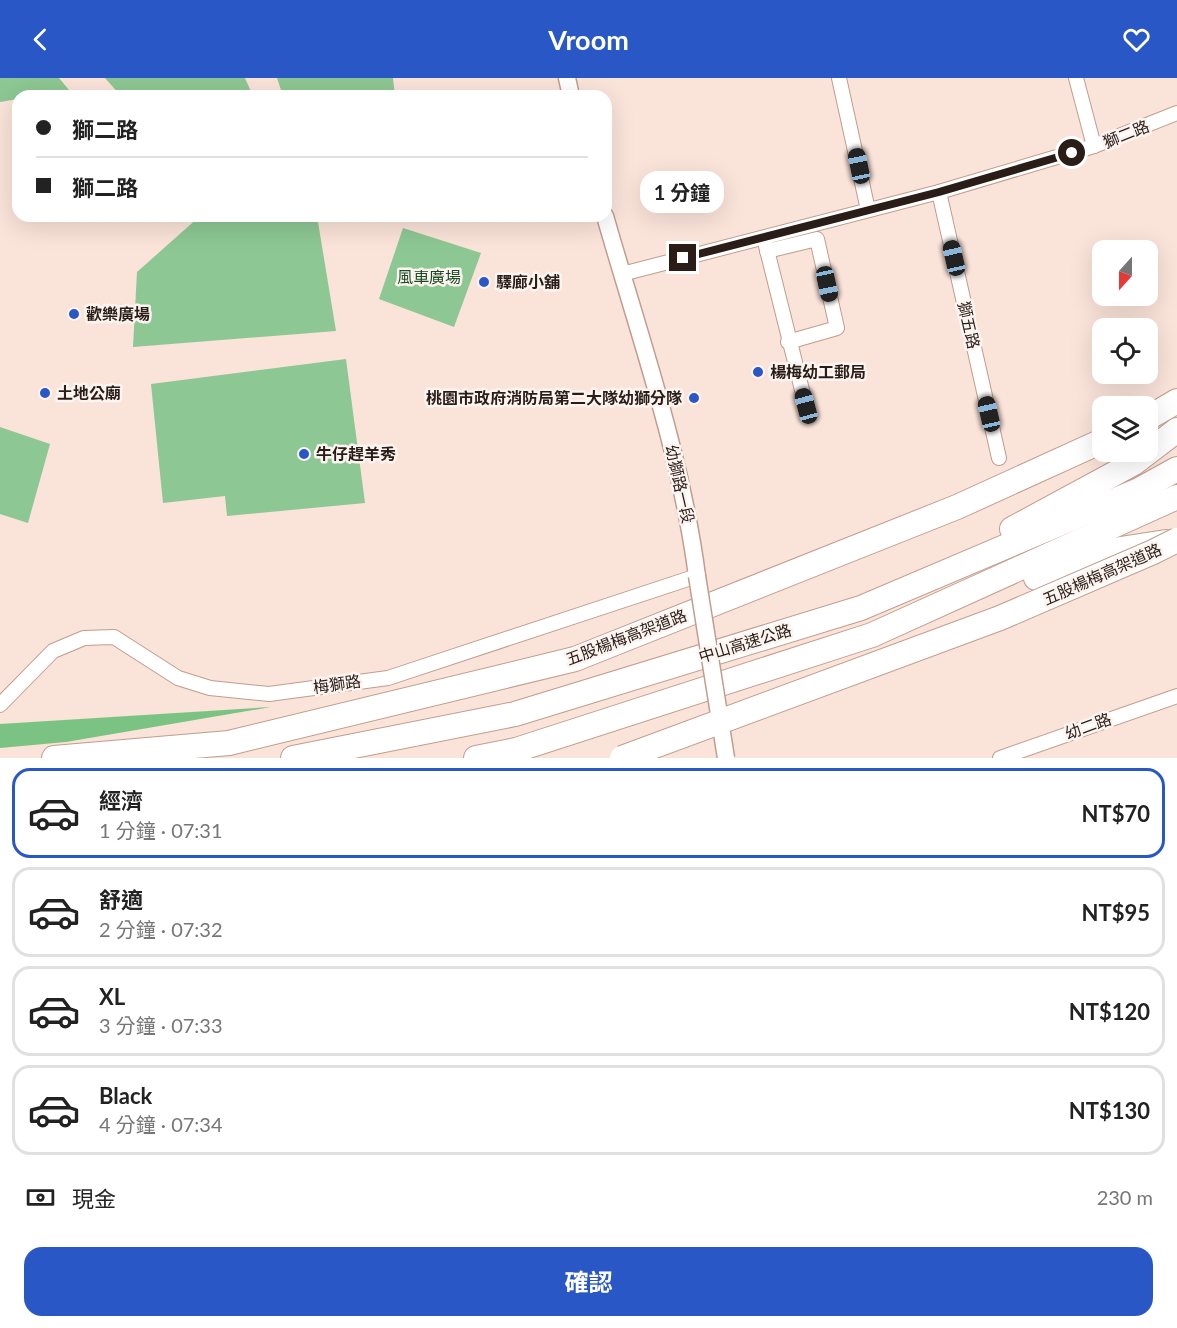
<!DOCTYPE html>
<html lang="zh-TW">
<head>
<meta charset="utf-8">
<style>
  :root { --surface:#fff; --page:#f2f2f2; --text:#222; --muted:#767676; --line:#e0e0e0; --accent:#2958c6 }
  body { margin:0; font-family:Lato,"Noto Sans TC",sans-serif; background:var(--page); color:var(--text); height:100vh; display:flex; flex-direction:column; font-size:22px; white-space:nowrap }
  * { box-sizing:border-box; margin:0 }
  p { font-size:20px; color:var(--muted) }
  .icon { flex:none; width:33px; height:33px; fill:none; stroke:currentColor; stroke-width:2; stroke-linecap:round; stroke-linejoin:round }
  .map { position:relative; height:680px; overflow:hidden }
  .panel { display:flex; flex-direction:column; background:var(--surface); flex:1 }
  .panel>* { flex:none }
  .hud { position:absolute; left:12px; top:12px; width:600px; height:132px; border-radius:18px; box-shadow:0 6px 24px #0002; display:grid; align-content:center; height:132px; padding:0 24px; background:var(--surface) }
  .needle { width:39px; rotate:201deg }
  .tools { position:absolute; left:1092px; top:162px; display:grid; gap:12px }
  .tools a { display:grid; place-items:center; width:66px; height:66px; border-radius:12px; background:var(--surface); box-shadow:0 6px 24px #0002; font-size:30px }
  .end { position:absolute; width:27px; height:27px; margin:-14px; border:8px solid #2a1c16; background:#fff; box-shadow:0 0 0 3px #fff }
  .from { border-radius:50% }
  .bubble { position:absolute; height:42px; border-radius:18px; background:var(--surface); box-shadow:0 6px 24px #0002; font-size:20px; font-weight:700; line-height:42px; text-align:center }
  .car { position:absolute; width:18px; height:36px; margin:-18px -9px; border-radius:8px; box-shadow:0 0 4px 2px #0007; background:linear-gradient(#222 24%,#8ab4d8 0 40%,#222 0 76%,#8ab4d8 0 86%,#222 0) }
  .hud b { display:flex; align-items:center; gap:21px; height:57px; font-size:22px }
  .hud b+b { border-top:2px solid var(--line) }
  .hud i { width:15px; height:15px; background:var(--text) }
  ul { padding:10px 0 0; list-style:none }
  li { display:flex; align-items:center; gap:18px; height:90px; margin:0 12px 9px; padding:0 12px; border:3px solid var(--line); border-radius:18px }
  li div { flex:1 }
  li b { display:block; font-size:22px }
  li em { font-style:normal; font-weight:700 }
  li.current { border-color:var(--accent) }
  li>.icon { width:54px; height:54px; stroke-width:1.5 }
  .pay { display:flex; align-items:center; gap:15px; height:66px; padding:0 24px; font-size:22px }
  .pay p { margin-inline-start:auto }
  .cta { display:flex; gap:12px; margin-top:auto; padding:12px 24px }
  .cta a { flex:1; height:69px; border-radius:18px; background:var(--accent); color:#fff; font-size:24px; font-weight:700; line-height:69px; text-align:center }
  header { display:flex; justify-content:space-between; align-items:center; height:78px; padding:0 24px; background:var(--accent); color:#fff; font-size:27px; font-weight:700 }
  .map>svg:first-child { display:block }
  .green { fill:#8dc793 }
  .forest { fill:#7bc383 }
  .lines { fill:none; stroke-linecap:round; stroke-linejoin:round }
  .minor-casing { stroke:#c19d8d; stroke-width:16 }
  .tertiary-casing { stroke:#c19d8d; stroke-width:19 }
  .motorway-casing { stroke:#c19d8d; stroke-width:26 }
  .minor { stroke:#fff; stroke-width:14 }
  .tertiary { stroke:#fff; stroke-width:16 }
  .motorway { stroke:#fff; stroke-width:24 }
  .tertiary-bridge-casing { stroke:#c19d8d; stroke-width:19; stroke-linecap:butt }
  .motorway-bridge-casing { stroke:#c19d8d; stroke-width:26; stroke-linecap:butt }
  .tertiary-bridge { stroke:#fff; stroke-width:16 }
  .motorway-bridge { stroke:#fff; stroke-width:24 }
  .route { stroke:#2a1c16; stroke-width:8 }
  .poi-dot { fill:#2958c6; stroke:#fcf4f0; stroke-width:2 }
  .labels { text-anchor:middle; stroke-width:5; stroke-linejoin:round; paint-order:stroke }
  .street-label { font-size:16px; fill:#2a1c16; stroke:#fcf4f0 }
  .park-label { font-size:16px; fill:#194b21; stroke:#fcf4f0 }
  .poi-label { font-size:16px; font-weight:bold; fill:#2a1c16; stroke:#fcf4f0; text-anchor:start }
</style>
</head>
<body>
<header><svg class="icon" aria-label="back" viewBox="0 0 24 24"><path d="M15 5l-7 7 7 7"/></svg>Vroom<svg class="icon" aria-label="heart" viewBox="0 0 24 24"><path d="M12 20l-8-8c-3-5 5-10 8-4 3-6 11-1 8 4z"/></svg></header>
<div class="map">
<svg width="1177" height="680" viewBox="0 0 1177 680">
  <rect width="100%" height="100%" fill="#fae3d9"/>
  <g class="green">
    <polygon points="0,0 59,0 69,12 18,18 18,21 0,24"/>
    <polygon points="105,0 245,0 253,18 121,18"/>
    <polygon points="277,0 393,0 395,18 283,18"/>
    <polygon points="200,138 317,138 336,253 133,269 137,194"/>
    <polygon points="403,150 481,175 454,249 379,221"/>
    <polygon points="346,281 365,425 227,438 225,418 163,425 151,306"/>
    <polygon points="0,349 50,366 28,445 0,436"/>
  </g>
  <polygon class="forest" points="271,629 66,664 0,670 0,646"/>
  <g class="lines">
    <g class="minor-casing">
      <g id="minor">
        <polyline points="839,0 868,132"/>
        <polyline points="1076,0 1094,68"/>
        <polyline points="939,114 999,380"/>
        <polyline points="765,164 806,328"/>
        <polyline points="767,173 817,161 837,250 788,264"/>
        <polyline points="622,196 939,114 1094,68 1177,35"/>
        <polyline points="0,627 53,573 84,560 114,559 178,600 210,610 269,616 388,600 697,498"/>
        <polyline points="1000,680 1177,618"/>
      </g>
    </g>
    <g class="tertiary-casing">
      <g id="tertiary">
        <polyline points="567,0 571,18"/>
        <path d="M605,138c34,119 76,237 92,360"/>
      </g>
    </g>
    <g class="motorway-casing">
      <g id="motorway">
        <polyline points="1148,340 1177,323"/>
        <polyline points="1012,451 1134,385 1177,352"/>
        <polyline points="1036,500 1114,472 1166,464"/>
        <polyline points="54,680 229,665 575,581 957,429 1102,363"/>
        <polyline points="293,680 515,636 861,530 1139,412 1177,391"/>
        <polyline points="476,680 516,672 872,557 1177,419"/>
      </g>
    </g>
    <use href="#minor" class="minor"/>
    <use href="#tertiary" class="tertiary"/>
    <use href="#motorway" class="motorway"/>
    <g class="tertiary-bridge-casing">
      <polyline id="tertiary-bridge" points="697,498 726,680"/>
    </g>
    <g class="motorway-bridge-casing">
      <polyline id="motorway-bridge" points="622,680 1000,540 1153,474 1177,462"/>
    </g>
    <use href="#tertiary-bridge" class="tertiary-bridge"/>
    <use href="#motorway-bridge" class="motorway-bridge"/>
  </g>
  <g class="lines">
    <polyline class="route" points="683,180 939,114 1072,75"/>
  </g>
  <g class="poi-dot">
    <circle cx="484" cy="204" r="6"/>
    <circle cx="74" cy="236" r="6"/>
    <circle cx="758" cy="294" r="6"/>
    <circle cx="45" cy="315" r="6"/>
    <circle cx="694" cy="320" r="6"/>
    <circle cx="304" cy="376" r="6"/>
  </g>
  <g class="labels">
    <g class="street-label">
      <text transform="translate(1126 56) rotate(-22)" y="6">獅二路</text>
      <text transform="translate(969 247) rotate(77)" y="6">獅五路</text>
      <text transform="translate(680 406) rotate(77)" y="6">幼獅路一段</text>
      <text transform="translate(1102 496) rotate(-24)" y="6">五股楊梅高架道路</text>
      <text transform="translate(626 559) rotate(-21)" y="6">五股楊梅高架道路</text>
      <text transform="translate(745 565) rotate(-17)" y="6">中山高速公路</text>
      <text transform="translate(337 606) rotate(-8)" y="6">梅獅路</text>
      <text transform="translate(1088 648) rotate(-20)" y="6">幼二路</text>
    </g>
    <g class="park-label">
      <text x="429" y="205">風車廣場</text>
    </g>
    <g class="poi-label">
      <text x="496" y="210">驛廊小舖</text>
      <text x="86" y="242">歡樂廣場</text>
      <text x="770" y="300">楊梅幼工郵局</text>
      <text x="57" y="321">土地公廟</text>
      <text x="682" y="326" text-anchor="end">桃園市政府消防局第二大隊幼獅分隊</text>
      <text x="316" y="382">牛仔趕羊秀</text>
    </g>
  </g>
</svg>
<div class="tools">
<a><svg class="needle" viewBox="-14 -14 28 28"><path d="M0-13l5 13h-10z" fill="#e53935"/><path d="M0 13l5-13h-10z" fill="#767676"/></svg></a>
<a><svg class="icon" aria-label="locate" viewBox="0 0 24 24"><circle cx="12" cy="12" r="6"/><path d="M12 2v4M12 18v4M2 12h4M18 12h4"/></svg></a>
<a><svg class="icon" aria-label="layers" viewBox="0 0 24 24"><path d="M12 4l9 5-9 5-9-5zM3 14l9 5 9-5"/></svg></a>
</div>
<i class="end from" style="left:1072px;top:75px"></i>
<i class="end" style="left:683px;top:180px"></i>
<div class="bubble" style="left:640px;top:93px;width:84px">1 分鐘</div>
<i class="car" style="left:859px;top:88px;rotate:348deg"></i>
<i class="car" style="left:954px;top:180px;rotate:347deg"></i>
<i class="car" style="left:827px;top:206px;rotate:168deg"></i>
<i class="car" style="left:806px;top:328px;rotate:345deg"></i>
<i class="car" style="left:989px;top:336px;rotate:347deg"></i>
<div class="hud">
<b><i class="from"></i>獅二路</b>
<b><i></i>獅二路</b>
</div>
</div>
<section class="panel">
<ul>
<li class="current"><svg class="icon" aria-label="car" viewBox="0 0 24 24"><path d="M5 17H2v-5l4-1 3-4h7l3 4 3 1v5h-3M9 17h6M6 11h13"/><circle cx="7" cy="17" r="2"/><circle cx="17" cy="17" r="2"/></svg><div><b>經濟</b><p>1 分鐘 · 07:31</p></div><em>NT$70</em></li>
<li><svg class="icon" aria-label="car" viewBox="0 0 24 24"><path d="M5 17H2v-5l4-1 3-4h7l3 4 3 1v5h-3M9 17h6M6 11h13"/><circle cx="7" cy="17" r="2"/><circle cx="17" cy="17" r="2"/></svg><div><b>舒適</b><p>2 分鐘 · 07:32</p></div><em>NT$95</em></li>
<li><svg class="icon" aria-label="car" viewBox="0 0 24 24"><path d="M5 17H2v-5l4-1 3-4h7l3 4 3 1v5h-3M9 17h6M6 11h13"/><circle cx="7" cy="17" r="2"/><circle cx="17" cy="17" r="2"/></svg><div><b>XL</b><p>3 分鐘 · 07:33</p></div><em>NT$120</em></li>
<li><svg class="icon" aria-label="car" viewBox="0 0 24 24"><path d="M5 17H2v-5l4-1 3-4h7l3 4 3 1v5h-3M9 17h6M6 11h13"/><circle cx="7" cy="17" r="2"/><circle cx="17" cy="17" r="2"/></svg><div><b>Black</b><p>4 分鐘 · 07:34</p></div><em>NT$130</em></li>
</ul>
<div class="pay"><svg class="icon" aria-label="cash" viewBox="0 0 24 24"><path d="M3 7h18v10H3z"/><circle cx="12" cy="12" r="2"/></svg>現金<p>230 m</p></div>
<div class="cta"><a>確認</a></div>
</section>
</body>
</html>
